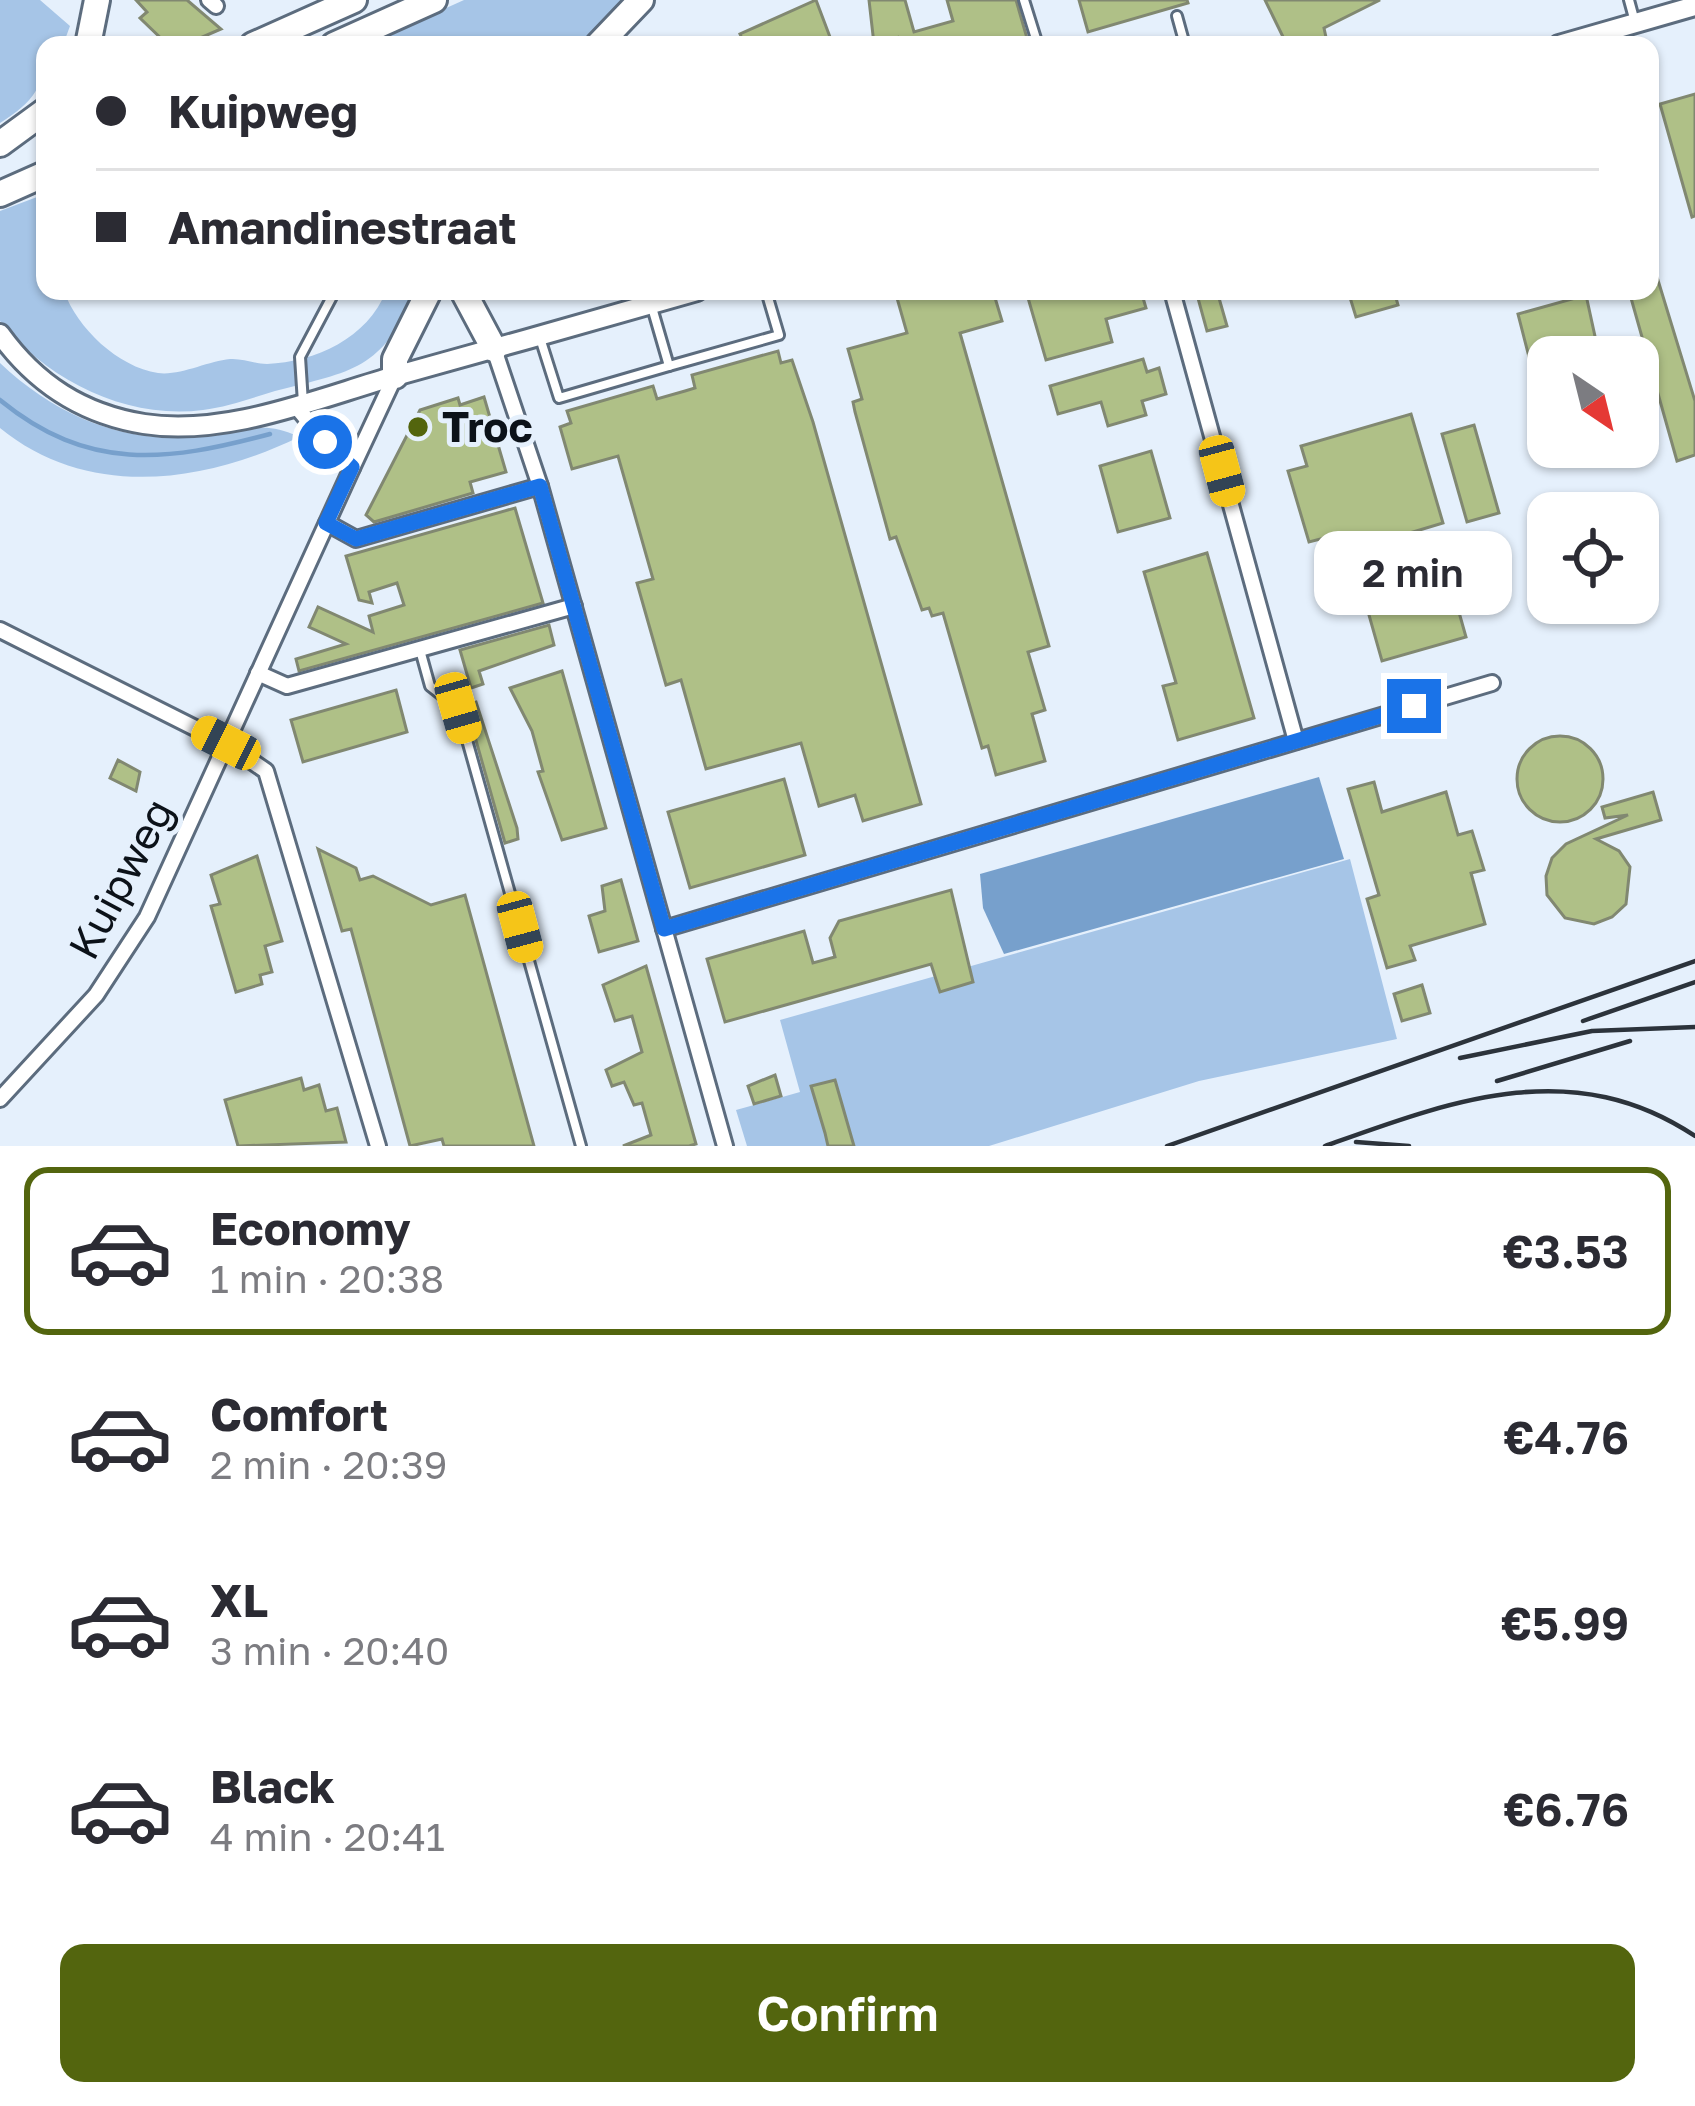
<!DOCTYPE html>
<html lang="en">
<head>
<meta charset="utf-8">
<style>
  :root { --surface:#fff; --page:#f2f2f3; --text:#2b2b33; --muted:#7c7c81; --line:#e1e1e2; --accent:#53650e }
  body { margin:0; font-family:"Golos Text",sans-serif; background:var(--page); color:var(--text); height:100vh; display:flex; flex-direction:column; font-size:45px; white-space:nowrap }
  * { box-sizing:border-box; margin:0 }
  p { font-size:39px; color:var(--muted) }
  .icon { flex:none; width:66px; height:66px; fill:none; stroke:currentColor; stroke-width:2; stroke-linecap:round; stroke-linejoin:round }
  .map { position:relative; height:1146px; overflow:hidden }
  .drawer { display:flex; flex-direction:column; background:var(--surface); flex:1 }
  .drawer>* { flex:none }
  .banner { position:absolute; left:36px; top:36px; width:1623px; height:264px; border-radius:24px; box-shadow:0 3px 9px #0004; display:grid; align-content:center; height:264px; padding:0 60px; background:var(--surface) }
  .needle { width:78px; rotate:145deg }
  .buttons { position:absolute; left:1527px; top:336px; display:grid; gap:24px }
  .buttons a { display:grid; place-items:center; width:132px; height:132px; border-radius:24px; background:var(--surface); box-shadow:0 3px 9px #0004; font-size:60px }
  .end { position:absolute; width:54px; height:54px; margin:-27px; border:15px solid #1a73e8; background:#fff; box-shadow:0 0 0 6px #fff }
  .from { border-radius:50% }
  .bubble { position:absolute; height:84px; border-radius:24px; background:var(--surface); box-shadow:0 3px 9px #0004; font-size:39px; font-weight:600; line-height:84px; text-align:center }
  .car { position:absolute; width:36px; height:72px; margin:-36px -18px; border-radius:15px; box-shadow:0 0 9px 3px #0007; background:linear-gradient(#f5c518 24%,#345 0 40%,#f5c518 0 76%,#345 0 86%,#f5c518 0) }
  .banner b { display:flex; align-items:center; gap:42px; height:114px; font-size:45px }
  .banner b+b { border-top:3px solid var(--line) }
  .banner i { width:30px; height:30px; background:var(--text) }
  ul { padding:21px 0 0; list-style:none }
  li { display:flex; align-items:center; gap:36px; height:168px; margin:0 24px 18px; padding:0 36px; border:6px solid transparent; border-radius:24px }
  li div { flex:1 }
  li b { display:block; font-size:45px }
  li em { font-style:normal; font-weight:600 }
  li.current { border-color:var(--accent) }
  li>.icon { width:108px; height:108px; stroke-width:1.5 }
  .button { display:flex; gap:24px; margin-top:auto; padding:24px 60px }
  .button a { flex:1; height:138px; border-radius:24px; background:var(--accent); color:#fff; font-size:48px; font-weight:600; line-height:138px; text-align:center }
  .map>svg:first-child { display:block }
  .green { fill:#a6c5e7 }
  .water { fill:#77a0cc }
  .lines { fill:none; stroke-linecap:round; stroke-linejoin:round }
  .stream { stroke:#77a0cc; stroke-width:4.5 }
  .building { fill:#afc087; stroke:#818871; stroke-width:3 }
  .service-casing { stroke:#5c6c7e; stroke-width:14 }
  .minor-casing { stroke:#5c6c7e; stroke-width:20 }
  .secondary-casing { stroke:#5c6c7e; stroke-width:24 }
  .motorway-casing { stroke:#5c6c7e; stroke-width:30 }
  .service { stroke:#fff; stroke-width:8 }
  .minor { stroke:#fff; stroke-width:14 }
  .secondary { stroke:#fff; stroke-width:18 }
  .motorway { stroke:#fff; stroke-width:24 }
  .rail { stroke:#2c333b; stroke-width:4.5 }
  .route { stroke:#1a73e8; stroke-width:15 }
  .poi-dot { fill:#53650e; stroke:#e5f0fc; stroke-width:4.5 }
  .labels { text-anchor:middle; stroke-width:10; stroke-linejoin:round; paint-order:stroke }
  .poi-label { font-size:42px; font-weight:bold; fill:#0c1219; stroke:#e5f0fc; text-anchor:start }
  .street-label { font-size:42px; fill:#0c1219; stroke:#e5f0fc }
</style>
</head>
<body>
<div class="map">
<svg width="1695" height="1146" viewBox="0 0 1695 1146">
  <rect width="100%" height="100%" fill="#e5f0fc"/>
  <g class="green">
    <path d="M0,0h40l30,26 -7,19h-18c0,41 -10,56 -45,78z"/>
    <polygon points="464,0 622,0 579,45 364,45"/>
    <path d="M45,194v97h19c13,37 54,76 94,82 22,3 50,-12 72,-14 12,-1 25,5 37,5 48,-2 101,-26 119,-73h31c-36,79 -63,80 -142,100 -23,7 -48,16 -72,19 -77,10 -156,-30 -203,-89v-110z"/>
    <path d="M0,363c56,53 123,81 201,74 42,-3 58,-19 98,0 -95,46 -211,63 -299,-9z"/>
    <polygon points="1350,859 1397,1039 1199,1081 989,1146 747,1146 736,1110 800,1092 780,1020"/>
  </g>
  <polygon class="water" points="1319,777 1344,859 1004,954 983,908 980,874"/>
  <g class="lines">
    <path class="stream" d="M0,400c88,72 166,62 270,34"/>
  </g>
  <g class="building">
    <polygon points="136,0 187,0 221,29 184,45 168,45 140,18 147,12"/>
    <polygon points="816,0 833,45 745,45 740,34"/>
    <polygon points="869,0 905,0 914,32 953,21 947,0 1016,0 1029,45 892,45 896,38 874,44"/>
    <polygon points="1079,0 1187,0 1188,3 1088,32"/>
    <polygon points="1265,0 1380,0 1324,28 1327,42 1321,45 1303,45 1300,39 1287,45"/>
    <polygon points="1695,94 1695,216 1692,217 1660,104"/>
    <polygon points="1650,254 1695,401 1695,455 1677,461 1629,291 1650,291"/>
    <polygon points="895,291 993,291 1002,321 960,333 1049,646 1028,652 1045,710 1032,714 1045,761 996,775 988,746 982,748 943,613 932,616 929,608 922,610 896,537 890,539 855,412 853,402 862,399 848,349 907,333"/>
    <polygon points="1026,291 1141,291 1146,308 1106,319 1112,342 1046,360"/>
    <polygon points="1196,291 1217,291 1227,326 1207,331"/>
    <polygon points="1348,291 1394,291 1398,305 1356,317"/>
    <polygon points="1586,295 1596,341 1529,357 1518,314"/>
    <polygon points="778,351 781,363 792,360 813,422 921,804 863,821 855,795 819,806 801,743 706,769 681,680 666,685 637,583 653,579 618,456 572,469 560,427 571,423 567,411 653,386 657,399 685,391 695,388 692,375"/>
    <polygon points="1143,359 1147,372 1159,368 1166,394 1142,401 1146,415 1108,426 1101,402 1058,414 1050,386"/>
    <polygon points="484,397 506,472 470,482 473,493 374,522 366,515 420,410 458,398 460,405"/>
    <polygon points="1411,414 1443,523 1333,556 1328,537 1309,542 1288,471 1307,466 1301,446"/>
    <polygon points="1474,425 1499,513 1467,522 1442,434"/>
    <polygon points="1151,451 1170,518 1118,532 1100,466"/>
    <polygon points="515,508 543,603 299,671 296,659 346,644 309,627 318,607 373,632 369,616 404,605 397,583 369,592 372,603 359,600 346,556"/>
    <polygon points="1207,553 1254,718 1178,740 1163,686 1176,683 1144,572"/>
    <polygon points="1451,584 1466,637 1382,661 1367,608"/>
    <polygon points="549,625 554,645 479,671 483,684 471,688 460,650"/>
    <polygon points="562,671 606,828 562,840 538,772 543,771 532,731 510,688"/>
    <polygon points="396,690 407,732 303,762 291,720"/>
    <polygon points="476,702 517,828 518,839 505,843 466,705"/>
    <circle cx="1560" cy="779" r="43"/>
    <polygon points="118,760 140,772 136,791 110,778"/>
    <polygon points="784,779 805,855 690,888 668,812"/>
    <polygon points="1374,782 1382,812 1446,792 1458,835 1472,831 1484,870 1471,873 1485,924 1410,946 1415,960 1387,968 1367,899 1379,895 1348,789"/>
    <polygon points="1653,792 1661,820 1596,839 1619,851 1630,867 1626,904 1612,917 1594,924 1565,918 1547,895 1546,876 1552,858 1566,844 1628,815 1605,818 1602,807"/>
    <polygon points="318,849 356,868 360,880 373,876 431,905 465,895 534,1146 444,1146 442,1139 410,1146 351,929 342,931"/>
    <polygon points="257,856 282,941 265,946 272,972 260,975 262,984 236,992 211,906 220,904 211,875"/>
    <polygon points="621,880 638,941 599,952 589,916 605,911 602,886"/>
    <polygon points="951,890 973,982 940,992 931,964 725,1022 707,959 804,931 813,963 835,957 830,938 839,921"/>
    <polygon points="646,966 696,1144 689,1146 623,1146 651,1135 642,1103 634,1105 624,1082 612,1086 606,1070 642,1052 632,1016 615,1021 603,985"/>
    <polygon points="1422,985 1430,1013 1402,1021 1394,994"/>
    <polygon points="775,1075 781,1096 754,1104 748,1086"/>
    <polygon points="301,1078 304,1090 319,1085 326,1111 337,1108 346,1142 238,1146 225,1100"/>
    <polygon points="835,1080 854,1146 828,1146 825,1133 811,1086"/>
  </g>
  <g class="lines">
    <g class="service-casing">
      <g id="service">
        <polyline points="1024,0 1038,45"/>
        <polyline points="1629,0 1635,22"/>
        <polyline points="1177,16 1185,45"/>
        <polyline points="540,338 559,398 669,366 651,304"/>
        <polyline points="669,366 779,335 766,291"/>
        <polyline points="303,403 300,357 335,291"/>
        <polyline points="420,650 430,686 458,708 581,1146"/>
      </g>
    </g>
    <g class="minor-casing">
      <g id="minor">
        <polyline points="209,0 216,6"/>
        <polyline points="1172,291 1296,741"/>
        <polyline points="494,349 540,486 725,1146"/>
        <polyline points="352,468 395,376"/>
        <polyline points="327,523 356,539 540,486"/>
        <polyline points="0,630 225,743 266,771 378,1146"/>
        <polyline points="258,673 287,686 574,606"/>
        <polyline points="664,929 1492,683"/>
        <polyline points="0,1099 96,995 147,917 352,468 340,460 295,405"/>
      </g>
    </g>
    <g class="secondary-casing">
      <g id="secondary">
        <polyline points="1559,45 1695,6"/>
        <path d="M0,334c36,50 82,80 144,90 82,13 174,-26 251,-48 101,-28 201,-56 302,-85"/>
      </g>
    </g>
    <g class="motorway-casing">
      <g id="motorway">
        <polyline points="88,45 97,0"/>
        <polyline points="253,45 354,0"/>
        <polyline points="334,45 434,0"/>
        <polyline points="598,45 641,0"/>
        <polyline points="0,144 45,111"/>
        <polyline points="0,194 45,174"/>
        <polyline points="463,291 494,349"/>
        <polyline points="395,376 395,359 429,291"/>
      </g>
    </g>
    <use href="#service" class="service"/>
    <use href="#minor" class="minor"/>
    <use href="#secondary" class="secondary"/>
    <use href="#motorway" class="motorway"/>
    <g class="rail">
      <polyline points="1583,1021 1695,982"/>
      <polyline points="1460,1058 1592,1031 1695,1027"/>
      <polyline points="1497,1081 1630,1041"/>
      <polyline points="1356,1142 1409,1146"/>
      <polyline points="1167,1146 1695,961"/>
      <path d="M1325,1146c126,-45 247,-92 370,-10"/>
    </g>
  </g>
  <g class="lines">
    <polyline class="route" points="325,442 352,467 326,523 356,539 540,486 664,929 1414,706"/>
  </g>
  <circle class="poi-dot" cx="418" cy="427" r="12"/>
  <g class="labels">
    <g class="poi-label">
      <text x="442" y="442">Troc</text>
    </g>
    <g class="street-label">
      <text transform="translate(121 879) rotate(-62)" y="15">Kuipweg</text>
    </g>
  </g>
</svg>
<div class="buttons">
<a><svg class="needle" viewBox="-14 -14 28 28"><path d="M0-13l5 13h-10z" fill="#e53935"/><path d="M0 13l5-13h-10z" fill="#7c7c81"/></svg></a>
<a><svg class="icon" aria-label="locate" viewBox="0 0 24 24"><circle cx="12" cy="12" r="6"/><path d="M12 2v4M12 18v4M2 12h4M18 12h4"/></svg></a>
</div>
<i class="end from" style="left:325px;top:442px"></i>
<i class="end" style="left:1414px;top:706px"></i>
<div class="bubble" style="left:1314px;top:531px;width:198px">2 min</div>
<i class="car" style="left:1222px;top:471px;rotate:165deg"></i>
<i class="car" style="left:458px;top:708px;rotate:164deg"></i>
<i class="car" style="left:226px;top:743px;rotate:297deg"></i>
<i class="car" style="left:520px;top:927px;rotate:165deg"></i>
<div class="banner">
<b><i class="from"></i>Kuipweg</b>
<b><i></i>Amandinestraat</b>
</div>
</div>
<section class="drawer">
<ul>
<li class="current"><svg class="icon" aria-label="car" viewBox="0 0 24 24"><path d="M5 17H2v-5l4-1 3-4h7l3 4 3 1v5h-3M9 17h6M6 11h13"/><circle cx="7" cy="17" r="2"/><circle cx="17" cy="17" r="2"/></svg><div><b>Economy</b><p>1 min · 20:38</p></div><em>€3.53</em></li>
<li><svg class="icon" aria-label="car" viewBox="0 0 24 24"><path d="M5 17H2v-5l4-1 3-4h7l3 4 3 1v5h-3M9 17h6M6 11h13"/><circle cx="7" cy="17" r="2"/><circle cx="17" cy="17" r="2"/></svg><div><b>Comfort</b><p>2 min · 20:39</p></div><em>€4.76</em></li>
<li><svg class="icon" aria-label="car" viewBox="0 0 24 24"><path d="M5 17H2v-5l4-1 3-4h7l3 4 3 1v5h-3M9 17h6M6 11h13"/><circle cx="7" cy="17" r="2"/><circle cx="17" cy="17" r="2"/></svg><div><b>XL</b><p>3 min · 20:40</p></div><em>€5.99</em></li>
<li><svg class="icon" aria-label="car" viewBox="0 0 24 24"><path d="M5 17H2v-5l4-1 3-4h7l3 4 3 1v5h-3M9 17h6M6 11h13"/><circle cx="7" cy="17" r="2"/><circle cx="17" cy="17" r="2"/></svg><div><b>Black</b><p>4 min · 20:41</p></div><em>€6.76</em></li>
</ul>
<div class="button"><a>Confirm</a></div>
</section>
</body>
</html>
